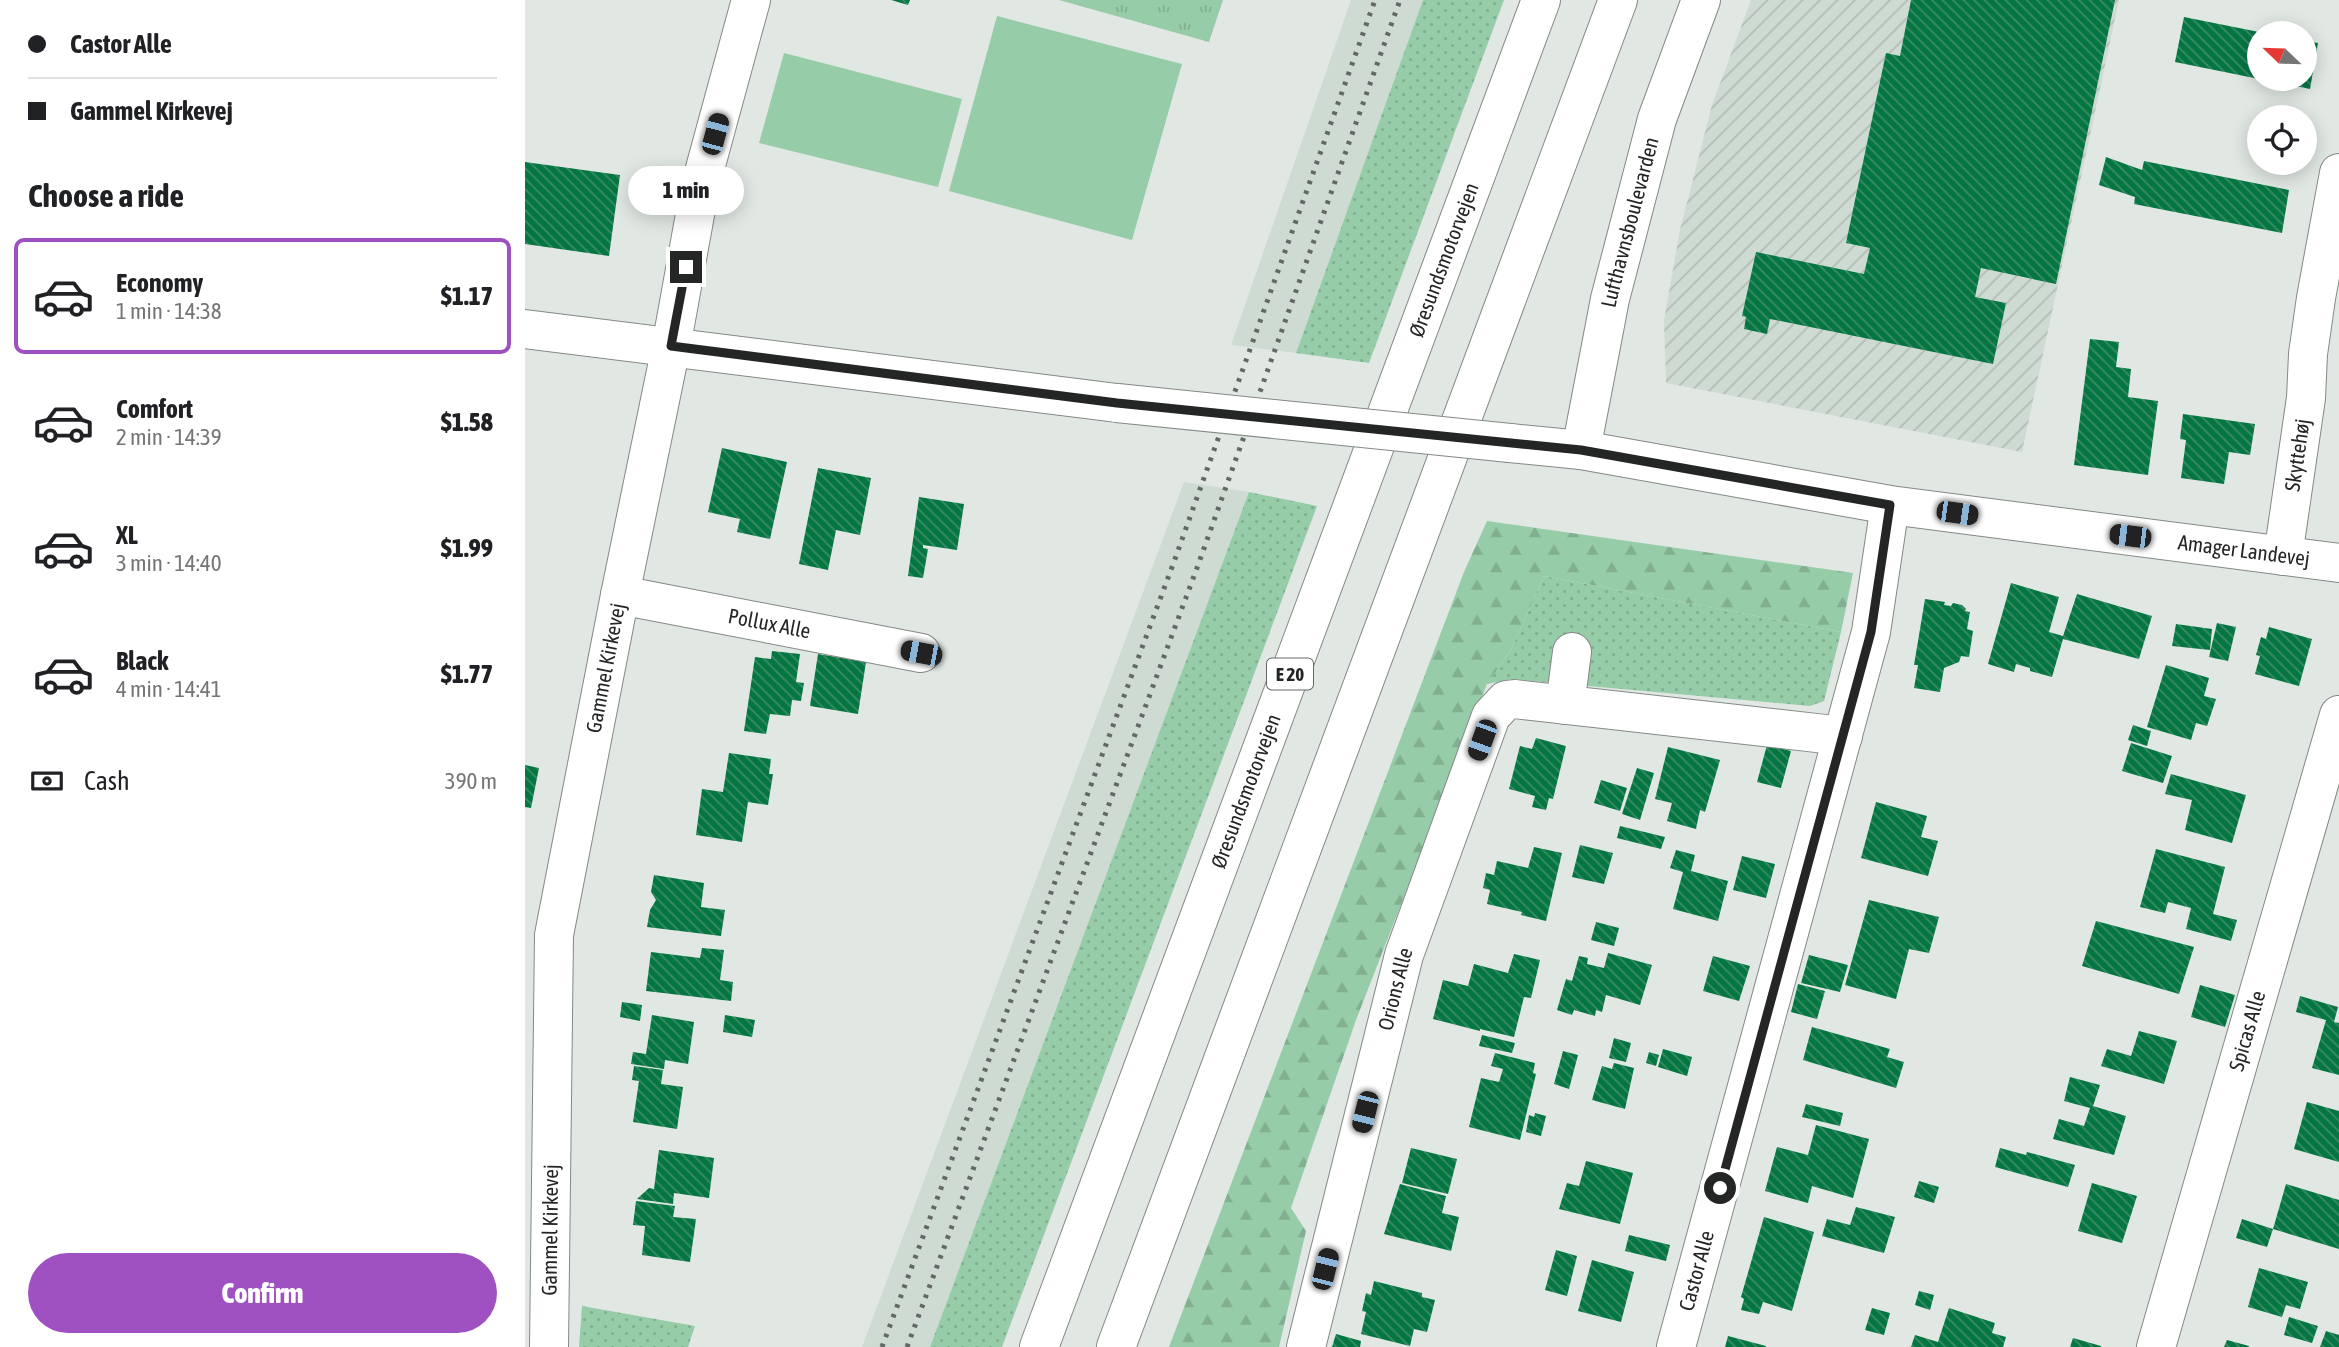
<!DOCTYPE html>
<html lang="en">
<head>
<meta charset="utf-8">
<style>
  :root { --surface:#fff; --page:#f2f2f2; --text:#202124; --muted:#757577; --line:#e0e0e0; --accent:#9f50c1 }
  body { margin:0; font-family:"Asap Condensed",sans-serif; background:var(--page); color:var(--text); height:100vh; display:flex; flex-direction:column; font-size:26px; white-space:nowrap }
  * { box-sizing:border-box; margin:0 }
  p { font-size:23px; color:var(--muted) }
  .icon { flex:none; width:38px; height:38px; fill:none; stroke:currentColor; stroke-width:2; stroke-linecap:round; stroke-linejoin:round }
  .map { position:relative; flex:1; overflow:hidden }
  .sheet { display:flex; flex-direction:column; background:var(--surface); width:525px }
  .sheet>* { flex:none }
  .hud { display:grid; align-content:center; height:154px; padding:0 28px; background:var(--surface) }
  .needle { width:46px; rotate:293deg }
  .controls { position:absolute; left:1722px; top:21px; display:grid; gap:14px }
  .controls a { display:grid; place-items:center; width:70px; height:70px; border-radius:50%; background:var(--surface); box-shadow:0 4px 18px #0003; font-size:35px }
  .end { position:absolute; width:32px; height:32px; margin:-16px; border:9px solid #232624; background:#fff; box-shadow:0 0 0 4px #fff }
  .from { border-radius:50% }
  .bubble { position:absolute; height:49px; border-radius:24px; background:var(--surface); box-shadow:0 4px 18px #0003; font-size:23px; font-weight:800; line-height:49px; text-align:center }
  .car { position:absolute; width:21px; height:42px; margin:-21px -10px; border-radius:9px; box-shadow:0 0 5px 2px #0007; background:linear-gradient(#222 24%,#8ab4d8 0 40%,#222 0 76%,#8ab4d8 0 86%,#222 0) }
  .hud b { display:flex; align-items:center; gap:24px; height:66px; font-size:26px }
  .hud b+b { border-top:2px solid var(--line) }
  .hud i { width:18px; height:18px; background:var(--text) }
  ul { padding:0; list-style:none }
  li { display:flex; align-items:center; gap:21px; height:116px; margin:0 14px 10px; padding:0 14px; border:4px solid transparent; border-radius:10px }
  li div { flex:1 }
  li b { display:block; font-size:26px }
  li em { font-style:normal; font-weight:800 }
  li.active { border-color:var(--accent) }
  li>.icon { width:63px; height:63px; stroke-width:1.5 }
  h2 { padding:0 28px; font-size:32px; line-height:84px }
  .pay { display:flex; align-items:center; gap:18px; height:77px; padding:0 28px; font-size:26px }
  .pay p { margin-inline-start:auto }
  .action { display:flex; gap:14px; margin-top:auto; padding:14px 28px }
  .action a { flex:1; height:80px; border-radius:42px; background:var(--accent); color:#fff; font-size:28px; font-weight:800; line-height:80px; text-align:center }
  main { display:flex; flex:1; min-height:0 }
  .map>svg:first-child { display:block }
  .built { fill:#cedbd2 }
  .industrial { fill:url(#industrial-furrows) }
  .grass { fill:url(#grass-dots) }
  .forest { fill:url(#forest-firs) }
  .park { fill:url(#park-tufts) }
  .pitch { fill:#96cca8 }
  .building { fill:url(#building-back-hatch) }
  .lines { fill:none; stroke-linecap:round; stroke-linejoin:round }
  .minor-casing { stroke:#838985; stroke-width:40 }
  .tertiary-casing { stroke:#838985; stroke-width:40 }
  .motorway-casing { stroke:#838985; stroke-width:40 }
  .minor { stroke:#fff; stroke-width:38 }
  .tertiary { stroke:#fff; stroke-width:38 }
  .motorway { stroke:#fff; stroke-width:38 }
  .rail { stroke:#646865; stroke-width:5; stroke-dasharray:3.5 7; stroke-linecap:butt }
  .tertiary-bridge-casing { stroke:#838985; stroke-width:40; stroke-linecap:butt }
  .tertiary-bridge { stroke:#fff; stroke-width:38 }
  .route { stroke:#232624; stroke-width:9 }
  .labels { text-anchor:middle; stroke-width:7; stroke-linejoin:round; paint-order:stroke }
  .shield { fill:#fff; stroke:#656766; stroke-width:2 }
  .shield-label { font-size:19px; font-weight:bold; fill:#232624 }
  .street-label { font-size:21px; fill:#232624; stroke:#fff }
</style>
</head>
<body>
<main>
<section class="sheet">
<div class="hud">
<b><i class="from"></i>Castor Alle</b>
<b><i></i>Gammel Kirkevej</b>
</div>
<h2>Choose a ride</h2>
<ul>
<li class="active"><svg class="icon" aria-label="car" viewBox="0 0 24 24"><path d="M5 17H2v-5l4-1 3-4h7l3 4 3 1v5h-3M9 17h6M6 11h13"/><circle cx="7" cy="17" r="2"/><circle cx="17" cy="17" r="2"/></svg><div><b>Economy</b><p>1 min · 14:38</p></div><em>$1.17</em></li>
<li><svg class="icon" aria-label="car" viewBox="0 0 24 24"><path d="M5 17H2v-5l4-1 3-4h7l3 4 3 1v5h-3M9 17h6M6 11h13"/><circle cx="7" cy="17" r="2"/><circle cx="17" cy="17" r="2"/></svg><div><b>Comfort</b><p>2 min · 14:39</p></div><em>$1.58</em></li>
<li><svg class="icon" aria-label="car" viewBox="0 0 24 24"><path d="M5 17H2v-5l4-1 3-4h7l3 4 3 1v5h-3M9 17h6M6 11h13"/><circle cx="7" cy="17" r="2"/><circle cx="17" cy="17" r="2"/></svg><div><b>XL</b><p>3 min · 14:40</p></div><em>$1.99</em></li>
<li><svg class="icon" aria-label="car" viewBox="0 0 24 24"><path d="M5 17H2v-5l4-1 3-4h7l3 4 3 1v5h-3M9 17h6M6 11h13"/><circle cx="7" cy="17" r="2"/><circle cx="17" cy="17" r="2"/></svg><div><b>Black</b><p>4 min · 14:41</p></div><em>$1.77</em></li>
</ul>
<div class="pay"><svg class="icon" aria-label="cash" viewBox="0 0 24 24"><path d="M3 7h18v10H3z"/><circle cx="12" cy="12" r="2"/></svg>Cash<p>390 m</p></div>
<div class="action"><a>Confirm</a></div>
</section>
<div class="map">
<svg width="1814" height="1347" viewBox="0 0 1814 1347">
  <defs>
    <pattern id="industrial-furrows" width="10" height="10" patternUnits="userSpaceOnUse" patternTransform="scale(1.75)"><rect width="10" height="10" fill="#cedbd2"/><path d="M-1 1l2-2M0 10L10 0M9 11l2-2" fill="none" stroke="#b1bcb4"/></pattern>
    <pattern id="grass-dots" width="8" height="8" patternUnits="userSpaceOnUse" patternTransform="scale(1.75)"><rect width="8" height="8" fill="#96cca8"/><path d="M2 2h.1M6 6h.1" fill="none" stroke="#81af90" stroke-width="1.8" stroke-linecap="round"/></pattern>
    <pattern id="forest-firs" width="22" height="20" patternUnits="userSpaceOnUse" patternTransform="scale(1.75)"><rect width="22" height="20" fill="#96cca8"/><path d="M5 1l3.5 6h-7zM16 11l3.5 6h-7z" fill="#81af90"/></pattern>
    <pattern id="park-tufts" width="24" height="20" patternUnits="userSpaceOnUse" patternTransform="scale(1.75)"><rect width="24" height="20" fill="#96cca8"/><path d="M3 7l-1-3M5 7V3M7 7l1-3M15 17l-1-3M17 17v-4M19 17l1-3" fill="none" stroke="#81af90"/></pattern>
    <pattern id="building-back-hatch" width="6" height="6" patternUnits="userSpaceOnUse" patternTransform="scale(1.75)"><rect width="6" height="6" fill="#047642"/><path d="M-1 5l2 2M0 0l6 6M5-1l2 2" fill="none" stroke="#3c8c67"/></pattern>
  </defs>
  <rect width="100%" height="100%" fill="#e1e8e3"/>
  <g class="built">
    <polygon points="826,0 898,0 771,353 706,345"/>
    <polygon points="659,482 724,492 405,1347 337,1347"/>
  </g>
  <polygon class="industrial" points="1226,0 1594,0 1497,452 1141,383 1139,320 1155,230 1187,105"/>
  <g class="grass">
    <polygon points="898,0 979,0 844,363 771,353"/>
    <polygon points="724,492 792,506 477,1347 405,1347"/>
    <polygon points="1019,576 1316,632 1299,701 1285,706 986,679 962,684 986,650"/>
    <polygon points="57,1306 170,1326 163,1347 54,1347"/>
  </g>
  <polygon class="forest" points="962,521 1328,573 1316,632 1019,576 986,650 962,684 831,1020 766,1208 781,1231 754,1347 644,1347 939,572"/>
  <polygon class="park" points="534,0 698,0 684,42"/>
  <g class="pitch">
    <polygon points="472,16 657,64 607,240 424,191"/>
    <polygon points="259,53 437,99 413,187 234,143"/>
  </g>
  <g class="building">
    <polygon points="366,0 385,0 383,5"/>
    <polygon points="1386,0 1590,0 1531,284 1456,268 1450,297 1481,303 1468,364 1245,319 1242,334 1219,329 1221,317 1217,316 1231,252 1339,274 1345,248 1321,243 1361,53 1375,56"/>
    <polygon points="1659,17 1734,32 1734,79 1650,62"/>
    <polygon points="1780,41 1793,43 1785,89 1742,80 1780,79"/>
    <polygon points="1581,157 1617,170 1619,161 1764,190 1757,233 1609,204 1610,197 1574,185"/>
    <polygon points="0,162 95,175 84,256 0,244"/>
    <polygon points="1565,339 1594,342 1591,367 1606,369 1603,397 1633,401 1623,475 1549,465"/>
    <polygon points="1658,414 1730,424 1725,455 1704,452 1699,484 1656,478 1661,440 1655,439"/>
    <polygon points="197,448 262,462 245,539 212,532 215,519 183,512"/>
    <polygon points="293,468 346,478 335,535 311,530 303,570 274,564"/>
    <polygon points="394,497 439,504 432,550 398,545 398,548 403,549 398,578 383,576"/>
    <polygon points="1486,583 1534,597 1524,632 1538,636 1552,594 1627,616 1614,659 1538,639 1527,677 1505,671 1505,668 1491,664 1489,672 1463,664"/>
    <polygon points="1400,599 1420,602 1419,605 1426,606 1428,603 1437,605 1441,609 1440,611 1445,612 1442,629 1448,631 1444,657 1436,656 1434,662 1419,668 1415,692 1389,688 1393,665 1389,665"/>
    <polygon points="1692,623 1711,627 1703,661 1684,657"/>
    <polygon points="1651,624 1687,629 1685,650 1647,646"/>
    <polygon points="1744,627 1787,639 1774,686 1730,674 1735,656 1731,655 1736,637 1741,639"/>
    <polygon points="247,651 275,654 271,682 279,683 276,701 267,700 265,716 245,714 241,734 219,731 230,657 246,659"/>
    <polygon points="293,654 341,662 333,714 285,706"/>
    <polygon points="1641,665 1684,678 1679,696 1691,699 1682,726 1671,723 1666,740 1622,727"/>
    <polygon points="1608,725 1626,731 1622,746 1603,740"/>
    <polygon points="1011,738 1041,746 1028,799 1024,798 1021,810 1007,807 1010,796 984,789 995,746 1007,749"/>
    <polygon points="1606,743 1647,756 1638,783 1597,771"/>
    <polygon points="1242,745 1266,751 1256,788 1232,782"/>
    <polygon points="1143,747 1195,760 1180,812 1175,810 1171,829 1142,821 1147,803 1130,799"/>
    <polygon points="204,753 246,759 244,774 248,774 243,805 223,802 217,842 171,835 177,789 198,792"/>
    <polygon points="0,765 14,768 6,808 0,807"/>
    <polygon points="1112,768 1129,773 1115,820 1097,814"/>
    <polygon points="1646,774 1721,795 1707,843 1660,830 1667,800 1640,794"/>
    <polygon points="1076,780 1102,788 1095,811 1069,803"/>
    <polygon points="1351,802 1402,816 1396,837 1413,841 1403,876 1336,858"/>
    <polygon points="1095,826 1140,837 1136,849 1092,838"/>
    <polygon points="1055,845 1088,853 1079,884 1047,877"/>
    <polygon points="1009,847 1037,853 1021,921 996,915 997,912 962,904 965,890 958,888 961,873 969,875 972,861 1003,868"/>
    <polygon points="1631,849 1700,867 1688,914 1712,920 1706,941 1661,929 1666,908 1643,902 1640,913 1615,907"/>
    <polygon points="1151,850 1170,855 1166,871 1203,881 1193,921 1148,909 1158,872 1145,868"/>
    <polygon points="1217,856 1250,864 1241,898 1208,890"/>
    <polygon points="129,875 179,883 176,907 200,910 196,936 122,927 125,910 131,900 126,892"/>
    <polygon points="1344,900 1414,917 1404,953 1384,949 1371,999 1320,985"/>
    <polygon points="1571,921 1669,947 1654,994 1557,966"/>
    <polygon points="1071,922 1094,928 1089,946 1066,940"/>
    <polygon points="177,948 199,950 195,980 208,982 206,1001 121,991 126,952 175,958"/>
    <polygon points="1083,953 1127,965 1115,1005 1081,995 1077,1012 1071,1010 1070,1016 1049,1010 1047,1015 1032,1010 1041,979 1047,981 1054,956 1063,958 1062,964 1079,968"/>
    <polygon points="989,954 1015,960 1006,998 999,997 989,1037 955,1029 955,1031 908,1019 918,980 943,986 949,964 983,973"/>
    <polygon points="1284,955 1323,965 1315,992 1276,983"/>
    <polygon points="1188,956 1225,966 1214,1001 1178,991"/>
    <polygon points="1273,984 1300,991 1292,1019 1266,1012"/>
    <polygon points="1675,985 1710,995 1700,1027 1666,1017"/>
    <polygon points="1775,996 1813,1007 1809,1022 1814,1023 1814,1075 1787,1068 1801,1020 1771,1012"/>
    <polygon points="97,1002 117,1005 115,1021 95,1017"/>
    <polygon points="127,1015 169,1022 163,1064 140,1060 139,1069 106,1064 108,1052 121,1054"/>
    <polygon points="200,1015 230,1020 227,1037 198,1032"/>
    <polygon points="1287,1027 1365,1049 1362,1057 1379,1062 1371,1088 1278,1060"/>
    <polygon points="1614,1031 1652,1041 1639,1084 1576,1066 1582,1049 1606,1056"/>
    <polygon points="957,1035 990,1043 987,1053 954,1046"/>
    <polygon points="1089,1038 1106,1043 1101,1062 1084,1058"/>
    <polygon points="1138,1049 1167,1057 1162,1076 1133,1067"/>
    <polygon points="1038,1051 1053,1055 1044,1089 1029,1084"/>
    <polygon points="1124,1052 1134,1055 1131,1066 1121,1063"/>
    <polygon points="970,1053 1010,1063 1008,1073 1011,1074 995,1140 944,1127 956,1078 974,1082 978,1069 966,1066"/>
    <polygon points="1089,1063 1109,1068 1100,1109 1067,1100 1077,1066 1087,1069"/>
    <polygon points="109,1066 138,1070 136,1084 158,1087 152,1129 108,1122 114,1081 107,1080"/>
    <polygon points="1545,1077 1575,1085 1568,1106 1601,1116 1589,1155 1528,1139 1534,1119 1559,1126 1565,1108 1539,1101"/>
    <polygon points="1782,1102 1814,1111 1814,1162 1769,1149"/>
    <polygon points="1281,1104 1318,1113 1315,1126 1277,1117"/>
    <polygon points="1010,1113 1021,1116 1016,1136 1001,1132 1004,1115 1009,1117"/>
    <polygon points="1291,1125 1344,1139 1328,1198 1287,1186 1283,1203 1240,1191 1252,1147 1283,1155"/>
    <polygon points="886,1148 932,1159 923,1194 877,1183"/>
    <polygon points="1475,1148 1501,1155 1502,1152 1550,1165 1543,1187 1470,1167"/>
    <polygon points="134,1150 189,1158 184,1198 149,1193 148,1204 112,1199 124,1188 129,1189"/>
    <polygon points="1061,1161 1108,1173 1095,1224 1034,1209 1042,1183 1054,1186"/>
    <polygon points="1394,1181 1414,1187 1409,1203 1389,1197"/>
    <polygon points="1567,1183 1612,1196 1597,1243 1553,1231"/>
    <polygon points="875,1184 921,1196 917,1213 934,1217 926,1251 859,1234"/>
    <polygon points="1761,1184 1814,1200 1814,1249 1748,1229 1742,1247 1711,1238 1717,1219 1748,1229"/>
    <polygon points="111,1201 150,1206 148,1217 171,1219 165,1262 117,1255 120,1226 108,1225"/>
    <polygon points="1331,1207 1370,1217 1359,1253 1297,1236 1302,1219 1325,1225"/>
    <polygon points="1239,1217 1289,1232 1267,1311 1238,1302 1234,1314 1216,1310 1219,1299 1216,1297"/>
    <polygon points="1104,1235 1145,1245 1141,1261 1100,1251"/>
    <polygon points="1031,1250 1052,1256 1042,1296 1020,1290"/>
    <polygon points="1067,1260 1109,1272 1096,1322 1053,1311"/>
    <polygon points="1734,1268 1783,1282 1775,1309 1761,1305 1757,1317 1723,1307"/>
    <polygon points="849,1281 897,1293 897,1297 910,1300 902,1332 889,1329 885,1346 836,1334 841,1312 837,1311 841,1293 846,1295"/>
    <polygon points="1394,1291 1409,1295 1405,1310 1390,1305"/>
    <polygon points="1347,1308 1365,1313 1359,1335 1340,1330"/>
    <polygon points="1424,1308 1470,1323 1467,1333 1481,1337 1478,1347 1386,1347 1390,1335 1413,1342"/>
    <polygon points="1764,1317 1793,1326 1787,1343 1759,1335"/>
    <polygon points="1801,1331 1814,1335 1814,1347 1795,1347"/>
    <polygon points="811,1334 836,1341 835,1347 807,1347"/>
    <polygon points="1203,1336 1241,1346 1241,1347 1200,1347"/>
    <polygon points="1548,1338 1576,1346 1576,1347 1545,1347"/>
    <polygon points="1702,1340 1724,1346 1724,1347 1699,1347"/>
  </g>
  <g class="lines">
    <g class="minor-casing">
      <g id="minor">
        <path id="s1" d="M1758,556l23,-158 2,-44 8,-56 23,-125"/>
        <path id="s2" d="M95,595l301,58"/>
        <polyline points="1040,705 1047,652"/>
        <path id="s3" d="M24,1347l5,-412 66,-340 51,-248 29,-160 51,-187"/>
        <path id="s4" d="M781,1347l98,-392 87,-239 15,-16 8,-1 329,37"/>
        <path id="s5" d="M1151,1347l195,-715 19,-127"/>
        <path id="s6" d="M1631,1347l183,-632"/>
      </g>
    </g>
    <g class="tertiary-casing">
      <g id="tertiary">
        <polyline points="0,329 592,403"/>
        <path id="s7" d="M985,443l71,7 309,55 449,58"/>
        <path id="s8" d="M1056,450l29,-151 47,-180 44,-119"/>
      </g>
    </g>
    <g class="motorway-casing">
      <g id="motorway">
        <path id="s9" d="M514,1347l502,-1347"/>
        <polyline points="591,1347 1093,0"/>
      </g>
    </g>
    <use href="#minor" class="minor"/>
    <use href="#tertiary" class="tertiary"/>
    <use href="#motorway" class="motorway"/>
    <g class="rail">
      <polyline points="357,1347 650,559 850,0"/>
      <polyline points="382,1347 672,568 875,0"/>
    </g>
    <g class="tertiary-bridge-casing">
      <polyline id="tertiary-bridge" points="592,403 985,443"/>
    </g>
    <use href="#tertiary-bridge" class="tertiary-bridge"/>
  </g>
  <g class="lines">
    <polyline class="route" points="161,267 146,346 592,403 1056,450 1365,505 1346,632 1195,1188"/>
  </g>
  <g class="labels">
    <rect class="shield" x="742" y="658.5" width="46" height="31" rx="5"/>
    <g class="shield-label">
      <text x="765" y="681">E 20</text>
    </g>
    <g class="street-label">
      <text dy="7" stroke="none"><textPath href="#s8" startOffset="233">Lufthavnsboulevarden</textPath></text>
      <text dy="7" stroke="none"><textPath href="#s9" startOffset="1160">Øresundsmotorvejen</textPath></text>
      <text dy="7" stroke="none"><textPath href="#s1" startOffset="102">Skyttehøj</textPath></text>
      <text dy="7" stroke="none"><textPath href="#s7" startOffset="742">Amager Landevej</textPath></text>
      <text dy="7" stroke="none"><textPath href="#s2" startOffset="152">Pollux Alle</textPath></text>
      <text dy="7" stroke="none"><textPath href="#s3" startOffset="684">Gammel Kirkevej</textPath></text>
      <text dy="7" stroke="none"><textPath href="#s9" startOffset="593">Øresundsmotorvejen</textPath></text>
      <text dy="7" stroke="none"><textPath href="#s4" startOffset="369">Orions Alle</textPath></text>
      <text dy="7" stroke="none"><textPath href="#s6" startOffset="329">Spicas Alle</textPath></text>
      <text dy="7" stroke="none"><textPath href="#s3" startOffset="117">Gammel Kirkevej</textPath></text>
      <text dy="7" stroke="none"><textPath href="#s5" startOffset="79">Castor Alle</textPath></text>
    </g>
  </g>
</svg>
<div class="controls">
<a><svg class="needle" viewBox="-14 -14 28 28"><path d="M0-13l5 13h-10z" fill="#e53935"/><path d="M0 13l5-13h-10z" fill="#757577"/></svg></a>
<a><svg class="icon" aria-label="locate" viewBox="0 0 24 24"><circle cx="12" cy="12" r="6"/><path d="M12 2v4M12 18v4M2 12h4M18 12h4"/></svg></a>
</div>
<i class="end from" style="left:1195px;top:1188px"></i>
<i class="end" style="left:161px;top:267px"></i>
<div class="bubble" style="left:103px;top:166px;width:116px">1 min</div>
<i class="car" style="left:190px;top:134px;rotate:15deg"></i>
<i class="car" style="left:1432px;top:513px;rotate:98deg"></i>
<i class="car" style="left:1605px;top:536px;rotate:277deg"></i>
<i class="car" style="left:396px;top:653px;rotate:281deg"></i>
<i class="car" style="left:957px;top:740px;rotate:200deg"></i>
<i class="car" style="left:840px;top:1112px;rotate:194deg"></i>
<i class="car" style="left:800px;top:1269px;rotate:14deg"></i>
</div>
</main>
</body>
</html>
